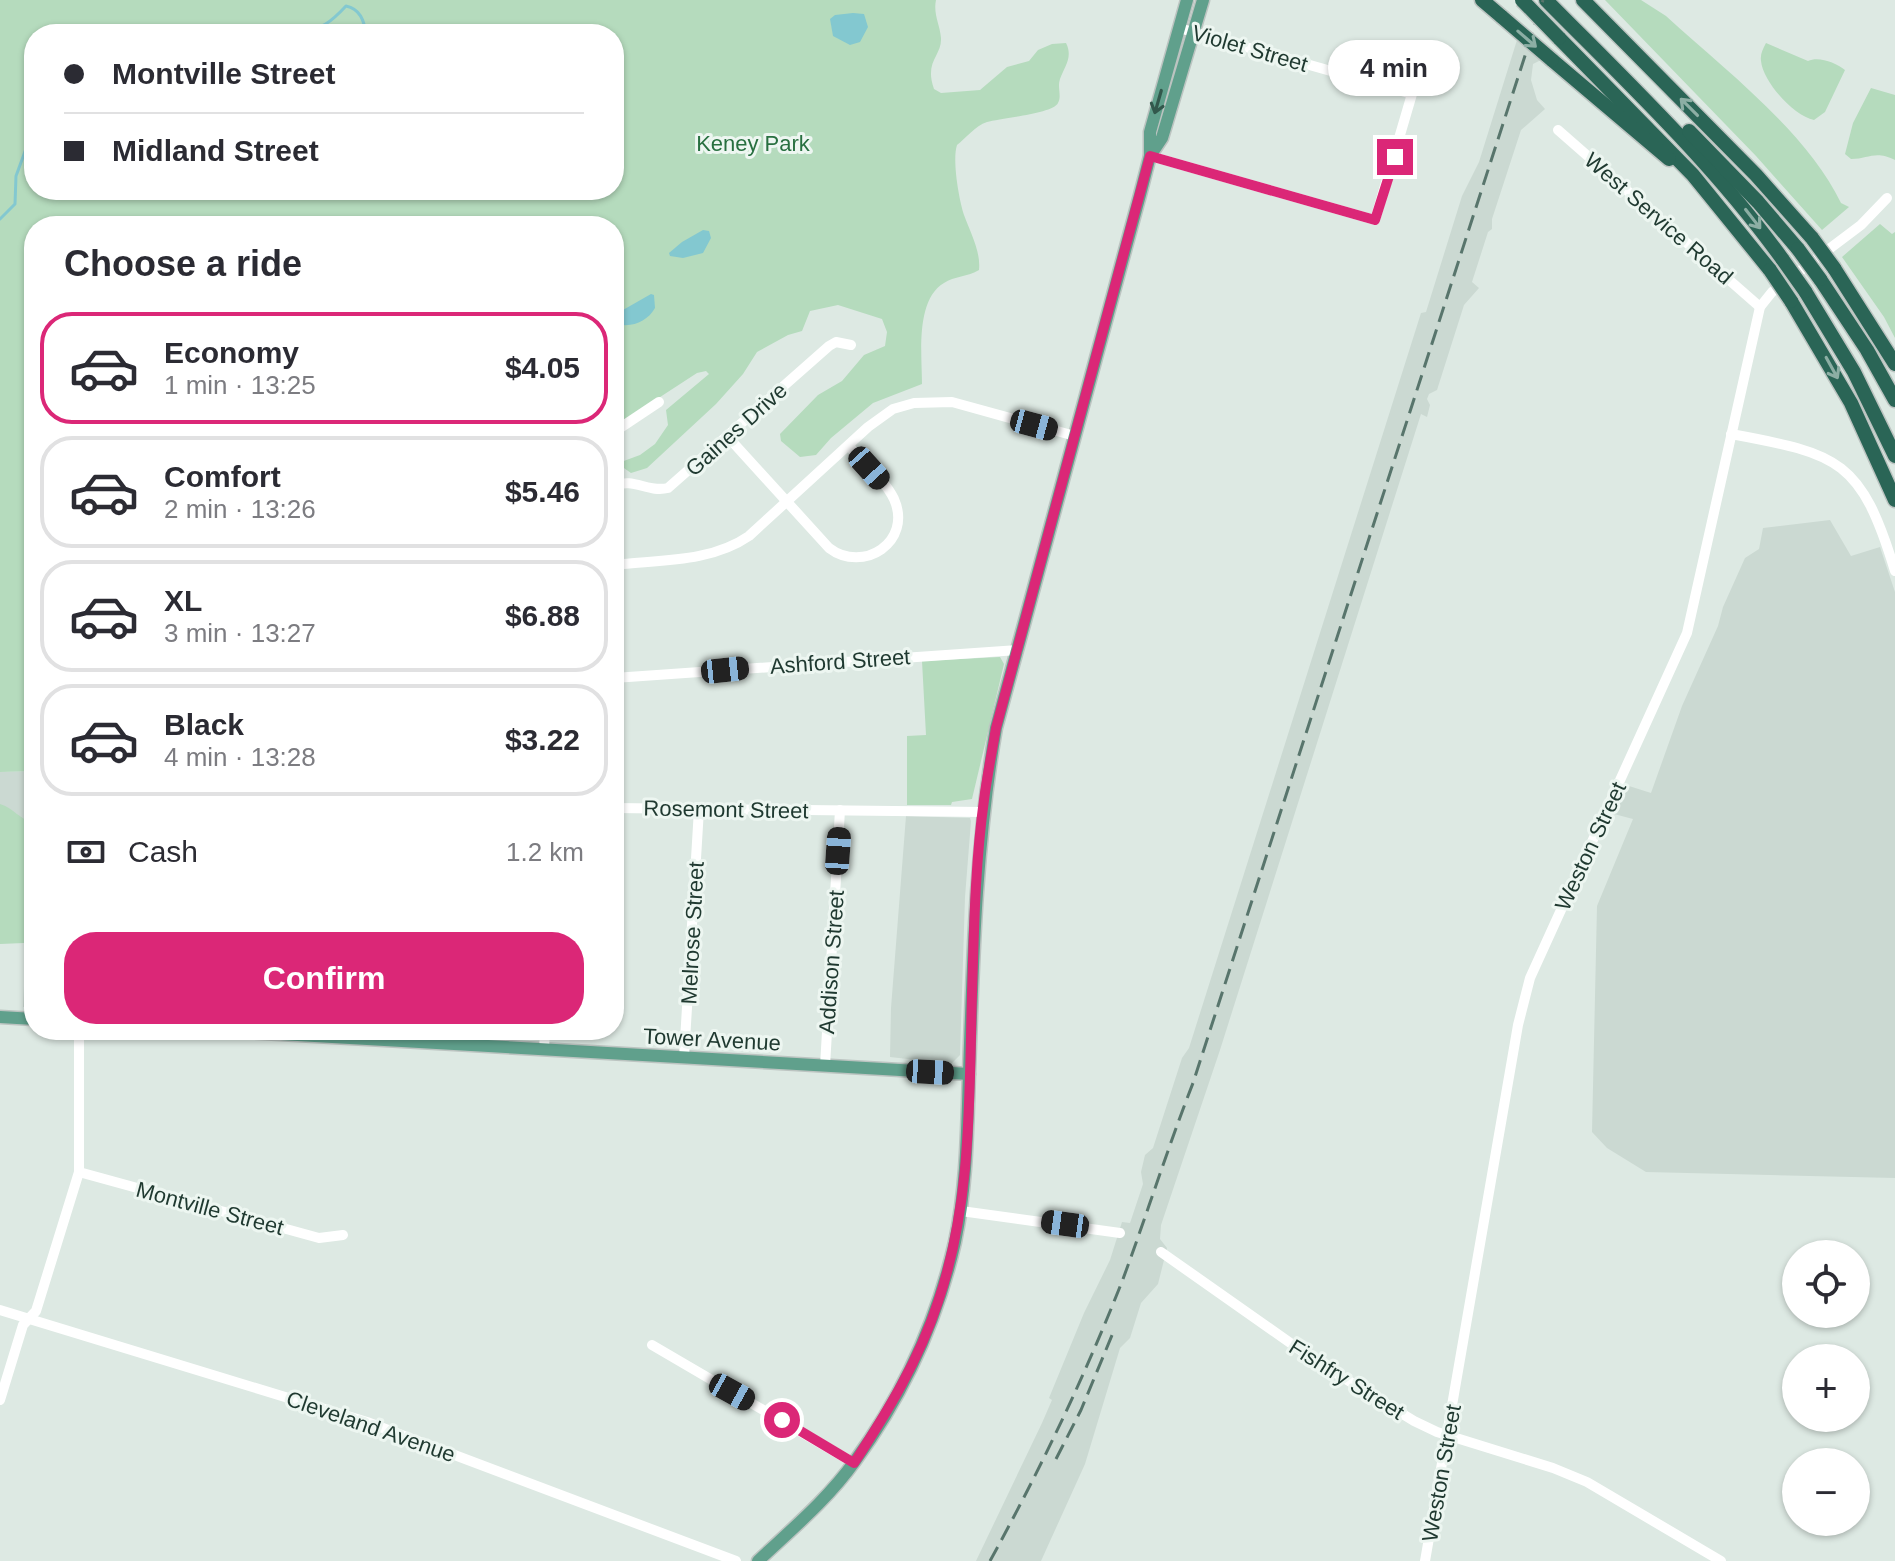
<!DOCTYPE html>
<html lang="en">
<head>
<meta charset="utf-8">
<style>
  :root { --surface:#fff; --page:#f2f2f3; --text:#2b2b33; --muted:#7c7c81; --line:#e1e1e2; --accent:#db2777 }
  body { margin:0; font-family:Helvetica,sans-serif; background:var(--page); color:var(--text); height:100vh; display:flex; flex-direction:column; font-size:30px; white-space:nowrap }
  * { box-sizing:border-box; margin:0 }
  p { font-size:26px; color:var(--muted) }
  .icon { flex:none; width:44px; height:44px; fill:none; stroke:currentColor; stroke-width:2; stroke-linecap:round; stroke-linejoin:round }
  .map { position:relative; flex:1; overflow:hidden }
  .details { position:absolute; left:24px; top:216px; width:600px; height:824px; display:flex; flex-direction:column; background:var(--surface); border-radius:32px; box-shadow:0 2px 6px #0004 }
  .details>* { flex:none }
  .guide { position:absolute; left:24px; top:24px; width:600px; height:176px; border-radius:32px; box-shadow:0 2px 6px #0004; display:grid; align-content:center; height:176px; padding:0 40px; background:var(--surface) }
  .fabs { position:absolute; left:1782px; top:1240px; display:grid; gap:16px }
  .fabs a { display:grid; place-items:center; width:88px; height:88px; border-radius:50%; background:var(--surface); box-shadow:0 2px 6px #0004; font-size:40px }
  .end { position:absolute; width:36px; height:36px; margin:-18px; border:10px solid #db2777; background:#fff; box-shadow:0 0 0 4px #fff }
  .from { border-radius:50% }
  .bubble { position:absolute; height:56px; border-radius:28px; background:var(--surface); box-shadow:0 2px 6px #0004; font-size:26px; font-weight:600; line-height:56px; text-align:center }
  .car { position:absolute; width:24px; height:48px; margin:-24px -12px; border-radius:10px; box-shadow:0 0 6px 2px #0007; background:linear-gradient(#222 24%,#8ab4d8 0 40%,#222 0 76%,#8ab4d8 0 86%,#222 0) }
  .guide b { display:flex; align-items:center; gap:28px; height:76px; font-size:30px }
  .guide b+b { border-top:2px solid var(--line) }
  .guide i { width:20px; height:20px; background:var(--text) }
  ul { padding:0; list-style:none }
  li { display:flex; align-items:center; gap:24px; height:112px; margin:0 16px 12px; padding:0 24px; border:4px solid var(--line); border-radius:32px }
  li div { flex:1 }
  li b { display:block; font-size:30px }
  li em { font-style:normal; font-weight:600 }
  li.on { border-color:var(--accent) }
  li>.icon { width:72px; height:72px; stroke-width:1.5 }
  h2 { padding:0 40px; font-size:36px; line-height:96px }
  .pay { display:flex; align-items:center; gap:20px; height:88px; padding:0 40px; font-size:30px }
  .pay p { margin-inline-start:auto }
  .action { display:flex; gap:16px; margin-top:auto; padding:16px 40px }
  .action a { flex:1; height:92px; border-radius:32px; background:var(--accent); color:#fff; font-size:32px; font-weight:600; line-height:92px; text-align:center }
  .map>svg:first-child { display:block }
  .built { fill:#cbd9d2 }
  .green { fill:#b5dbbd; fill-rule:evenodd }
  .water { fill:#83c8d0 }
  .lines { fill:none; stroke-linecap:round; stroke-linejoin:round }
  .stream { stroke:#83c8d0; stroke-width:3 }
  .major-casing { stroke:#bcc4c1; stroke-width:15 }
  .highway-casing { stroke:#bcc4c1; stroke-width:17 }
  .minor { stroke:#fff; stroke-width:10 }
  .major { stroke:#60a08c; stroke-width:12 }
  .highway { stroke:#2a6556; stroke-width:14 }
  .rail { stroke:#58756c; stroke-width:3; stroke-dasharray:16 8; stroke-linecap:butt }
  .highway-bridge-casing { stroke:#bcc4c1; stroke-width:17; stroke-linecap:butt }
  .highway-bridge { stroke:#2a6556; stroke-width:14 }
  .oneway { stroke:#8caea4 }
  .oneway2 { stroke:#32584c }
  .route { stroke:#db2777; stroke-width:10 }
  .labels { text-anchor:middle; stroke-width:6; stroke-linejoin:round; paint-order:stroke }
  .street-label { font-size:22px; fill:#1f3930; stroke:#edf6f1 }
  .park-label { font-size:22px; fill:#287040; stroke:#edf6f1 }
</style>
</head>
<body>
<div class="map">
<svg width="1895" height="1561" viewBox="0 0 1895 1561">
  <rect width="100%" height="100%" fill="#dde9e3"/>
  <g class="built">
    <polygon points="1517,40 1541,60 1533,64 1531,80 1537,100 1545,109 1521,130 1492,219 1492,229 1488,232 1472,282 1479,288 1464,305 1437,390 1429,394 1427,399 1430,405 1427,417 1421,414 1220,1050 1161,1225 1160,1239 1167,1248 1158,1284 1141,1303 1130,1338 1120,1348 1085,1464 1041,1561 976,1561 1042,1423 1052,1400 1049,1398 1084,1313 1110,1260 1122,1222 1130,1223 1143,1184 1141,1172 1145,1155 1153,1148 1182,1058 1189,1048 1421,313 1426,312 1462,196 1479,162"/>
    <polygon points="1830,520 1851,556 1880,547 1895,592 1895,1178 1646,1172 1607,1148 1592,1132 1597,906 1633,819 1614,814 1629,786 1651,793 1682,706 1718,626 1723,607 1745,558 1759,549 1763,528"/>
    <polygon points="34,771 34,1007 23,1007 30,869 0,827 0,772"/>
    <polygon points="906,816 970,818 971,821 965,897 960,1055 951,1064 890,1057 891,1008"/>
  </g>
  <g class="green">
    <path d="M0,0h936c-3,14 4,25 5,38 1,18 -17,23 -7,51l7,4 39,-3 27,-23 22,-6 9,-11 14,-6 14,-1c7,14 -1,23 -6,36 -3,8 2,17 -2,24 -5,11 -58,15 -71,19 -12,4 -21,16 -30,23 -5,15 2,55 7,70 6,17 17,36 15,55 -11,7 -25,6 -35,13 -29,17 -22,73 -22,101l-49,19 -42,35 -15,17 -16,2 -19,-16 -1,-7 38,-39 24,-14 22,-26 21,-9 2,-14 -5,-13 -44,-14 -28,6 -8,20 -14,4 -31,17 -14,22 -27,30 -69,64 -16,5 -10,-7v-4l19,-7 15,-11 13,-19 -2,-15 43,-36 -3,-3 -9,2 -83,54v-201h-580v545l-34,1zM34,34h580v156h-580z"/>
    <path d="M1605,0h36l25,16c58,53 141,116 175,187l8,4 -27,23 -66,-74z"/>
    <path d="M1766,43l42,18c11,-5 28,2 37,9l-20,42 -11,8c-20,-4 -51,-38 -53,-59 -1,-7 2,-12 5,-18z"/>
    <path d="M1871,88l24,7v65c-20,-10 -26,-1 -44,-1l-6,-5 8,-31z"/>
    <polygon points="1880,224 1892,234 1895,232 1895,338 1884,317 1842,257"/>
    <polygon points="1000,657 1004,664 972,799 952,802 951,805 907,805 907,736 926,735 922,661"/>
    <path d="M0,804c13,4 20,15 34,20v36l-5,11 -4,29 1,39 -2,4 -24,1z"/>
  </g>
  <g class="water">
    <polygon points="853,13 864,14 868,27 860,42 850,45 833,36 830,19 835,15"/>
    <polygon points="703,230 709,231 711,238 703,253 683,258 670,256 669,253 682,242"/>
    <path d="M651,294l3,1 1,13c-8,14 -25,21 -41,15l2,-9z"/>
  </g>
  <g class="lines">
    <g class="stream">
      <path d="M299,34l1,-4c20,2 33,-10 46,-24 14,3 18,14 20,28"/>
      <polyline points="0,219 15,204 16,176 27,146 34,144"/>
    </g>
    <g class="major-casing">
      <g id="major">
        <polyline points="1150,156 1162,138 1203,0"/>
        <polyline points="0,1017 34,1019"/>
        <polyline points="213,1030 969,1074"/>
        <path d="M758,1561c34,-32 70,-62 97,-100 48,-66 82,-140 100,-219 12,-57 12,-112 14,-169 4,-117 7,-230 27,-345l144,-533 10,-39v-24l37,-132"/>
      </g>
    </g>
    <g class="highway-casing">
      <g id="highway">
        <polyline points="1482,0 1502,17"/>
        <path d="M1546,0c83,84 168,164 237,260"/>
        <polyline points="1583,0 1756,175 1812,238"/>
        <polyline points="1559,38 1693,175 1770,270"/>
        <polyline points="1552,60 1669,159"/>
        <polyline points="1689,131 1758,202 1798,249"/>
        <polyline points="1834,268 1895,364"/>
        <polyline points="1820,279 1867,350 1895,400"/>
        <polyline points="1805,291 1854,372 1895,456"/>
        <polyline points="1791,301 1851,403 1895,500"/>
      </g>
    </g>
    <g class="minor">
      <polyline points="1558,130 1760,307"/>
      <polyline points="1150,156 1375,220 1412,94 1179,28"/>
      <polyline points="614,432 659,402"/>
      <path d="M1731,434c109,20 130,26 164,137"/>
      <path d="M728,437l101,111c34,26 84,-6 65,-49 -9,-19 -31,-37 -45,-53"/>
      <path d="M614,486c19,-9 34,7 54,2l161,-142 7,-4 15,3"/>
      <path d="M614,561l9,3c42,-4 90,-3 126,-28l119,-109 25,-18 21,-6 38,-1 123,34"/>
      <polyline points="614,678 1018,650"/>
      <polyline points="614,808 982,812"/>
      <polyline points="544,1050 545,1030"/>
      <polyline points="684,1057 699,809"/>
      <polyline points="825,1066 840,810"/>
      <polyline points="79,1172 319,1238 343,1235"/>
      <polyline points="961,1211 1120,1233"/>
      <polyline points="1161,1252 1313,1359 1414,1421 1437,1432 1553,1468 1587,1482 1721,1561"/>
      <polyline points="0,1310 367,1422 736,1561"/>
      <polyline points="652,1345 854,1463"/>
      <polyline points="0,1400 23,1325 36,1311 79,1172 79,1030"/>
      <polyline points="1425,1561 1518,1025 1530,978 1687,633 1760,307 1772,292 1861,225 1887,198"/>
    </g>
    <use href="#major" class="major"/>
    <use href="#highway" class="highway"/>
    <g class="rail">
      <polyline points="1056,1459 1081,1410 1115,1328"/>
      <path d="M990,1561c50,-91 95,-185 133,-282 24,-65 45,-132 70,-196l350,-1083"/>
    </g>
    <g class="highway-bridge-casing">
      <g id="highway-bridge">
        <polyline points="1522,0 1559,38"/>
        <polyline points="1502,17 1552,60"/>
        <polyline points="1812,238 1834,268"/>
        <polyline points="1798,249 1820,279"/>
        <polyline points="1783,260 1805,291"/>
        <polyline points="1770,270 1791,301"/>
      </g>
    </g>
    <use href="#highway-bridge" class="highway-bridge"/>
  </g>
  <defs><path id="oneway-shaft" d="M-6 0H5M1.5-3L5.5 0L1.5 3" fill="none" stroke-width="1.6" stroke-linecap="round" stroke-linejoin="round" transform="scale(2)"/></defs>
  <g class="oneway">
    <use href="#oneway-shaft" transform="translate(1527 39) rotate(41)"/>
    <use href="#oneway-shaft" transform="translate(1689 107) rotate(-135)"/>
    <use href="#oneway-shaft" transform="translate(1753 219) rotate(52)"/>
    <use href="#oneway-shaft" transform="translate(1832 368) rotate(61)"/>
  </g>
  <use class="oneway2" href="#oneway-shaft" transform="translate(1158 102) rotate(106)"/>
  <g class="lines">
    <path class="route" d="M782,1420l72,43c34,-52 65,-103 84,-161 34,-100 31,-204 34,-308 2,-64 3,-130 12,-194 3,-24 8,-48 12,-72l154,-572 225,64 20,-63"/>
  </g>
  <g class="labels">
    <g class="street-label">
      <text transform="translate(1250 48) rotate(16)" y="8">Violet Street</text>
      <text transform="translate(1659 218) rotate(41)" y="8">West Service Road</text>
      <text transform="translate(736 429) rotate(-42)" y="8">Gaines Drive</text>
      <text transform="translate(840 661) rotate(-4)" y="8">Ashford Street</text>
      <text transform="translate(726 809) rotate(1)" y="8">Rosemont Street</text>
      <text transform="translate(1590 846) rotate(-65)" y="8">Weston Street</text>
      <text transform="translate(692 933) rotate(-87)" y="8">Melrose Street</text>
      <text transform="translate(831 962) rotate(-86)" y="8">Addison Street</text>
      <text transform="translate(712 1039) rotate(3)" y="8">Tower Avenue</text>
      <text transform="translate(210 1208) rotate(15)" y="8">Montville Street</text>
      <text transform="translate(1347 1379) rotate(32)" y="8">Fishfry Street</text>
      <text transform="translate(371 1426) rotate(19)" y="8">Cleveland Avenue</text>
      <text transform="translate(1441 1473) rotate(-80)" y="8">Weston Street</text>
    </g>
    <g class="park-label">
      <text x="753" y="151">Keney Park</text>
    </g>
  </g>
</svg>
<div class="fabs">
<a><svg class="icon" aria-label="locate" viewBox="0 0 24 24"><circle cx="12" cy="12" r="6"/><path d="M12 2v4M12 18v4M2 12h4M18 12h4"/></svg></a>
<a>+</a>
<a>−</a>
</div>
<i class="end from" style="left:782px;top:1420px"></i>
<i class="end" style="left:1395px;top:157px"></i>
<div class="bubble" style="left:1328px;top:40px;width:132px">4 min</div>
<i class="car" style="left:1034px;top:425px;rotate:105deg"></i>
<i class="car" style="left:869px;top:468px;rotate:138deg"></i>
<i class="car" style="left:725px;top:670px;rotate:84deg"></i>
<i class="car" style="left:838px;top:851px;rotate:4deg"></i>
<i class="car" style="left:930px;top:1072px;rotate:93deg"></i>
<i class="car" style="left:1065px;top:1224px;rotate:278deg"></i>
<i class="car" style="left:732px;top:1392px;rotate:119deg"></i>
<div class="guide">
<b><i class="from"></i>Montville Street</b>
<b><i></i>Midland Street</b>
</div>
<section class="details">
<h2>Choose a ride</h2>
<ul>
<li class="on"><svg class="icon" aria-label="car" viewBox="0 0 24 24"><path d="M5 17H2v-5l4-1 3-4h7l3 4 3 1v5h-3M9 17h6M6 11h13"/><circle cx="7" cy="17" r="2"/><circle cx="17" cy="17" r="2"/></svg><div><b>Economy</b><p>1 min · 13:25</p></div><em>$4.05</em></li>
<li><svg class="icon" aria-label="car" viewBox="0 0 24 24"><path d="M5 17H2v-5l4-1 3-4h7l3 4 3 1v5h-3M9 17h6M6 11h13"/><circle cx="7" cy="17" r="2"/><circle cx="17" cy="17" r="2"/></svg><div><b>Comfort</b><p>2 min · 13:26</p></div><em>$5.46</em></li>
<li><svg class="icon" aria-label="car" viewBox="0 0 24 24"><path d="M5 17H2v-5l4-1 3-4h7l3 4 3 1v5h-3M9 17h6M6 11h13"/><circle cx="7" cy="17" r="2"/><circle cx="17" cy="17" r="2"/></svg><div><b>XL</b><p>3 min · 13:27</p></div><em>$6.88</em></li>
<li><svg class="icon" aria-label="car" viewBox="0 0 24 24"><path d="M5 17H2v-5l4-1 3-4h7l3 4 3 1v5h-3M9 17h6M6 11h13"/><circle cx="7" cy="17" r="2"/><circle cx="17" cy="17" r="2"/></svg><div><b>Black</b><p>4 min · 13:28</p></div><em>$3.22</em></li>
</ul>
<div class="pay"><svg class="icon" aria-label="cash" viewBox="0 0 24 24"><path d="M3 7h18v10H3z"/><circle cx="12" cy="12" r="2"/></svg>Cash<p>1.2 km</p></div>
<div class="action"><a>Confirm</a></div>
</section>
</div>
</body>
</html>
